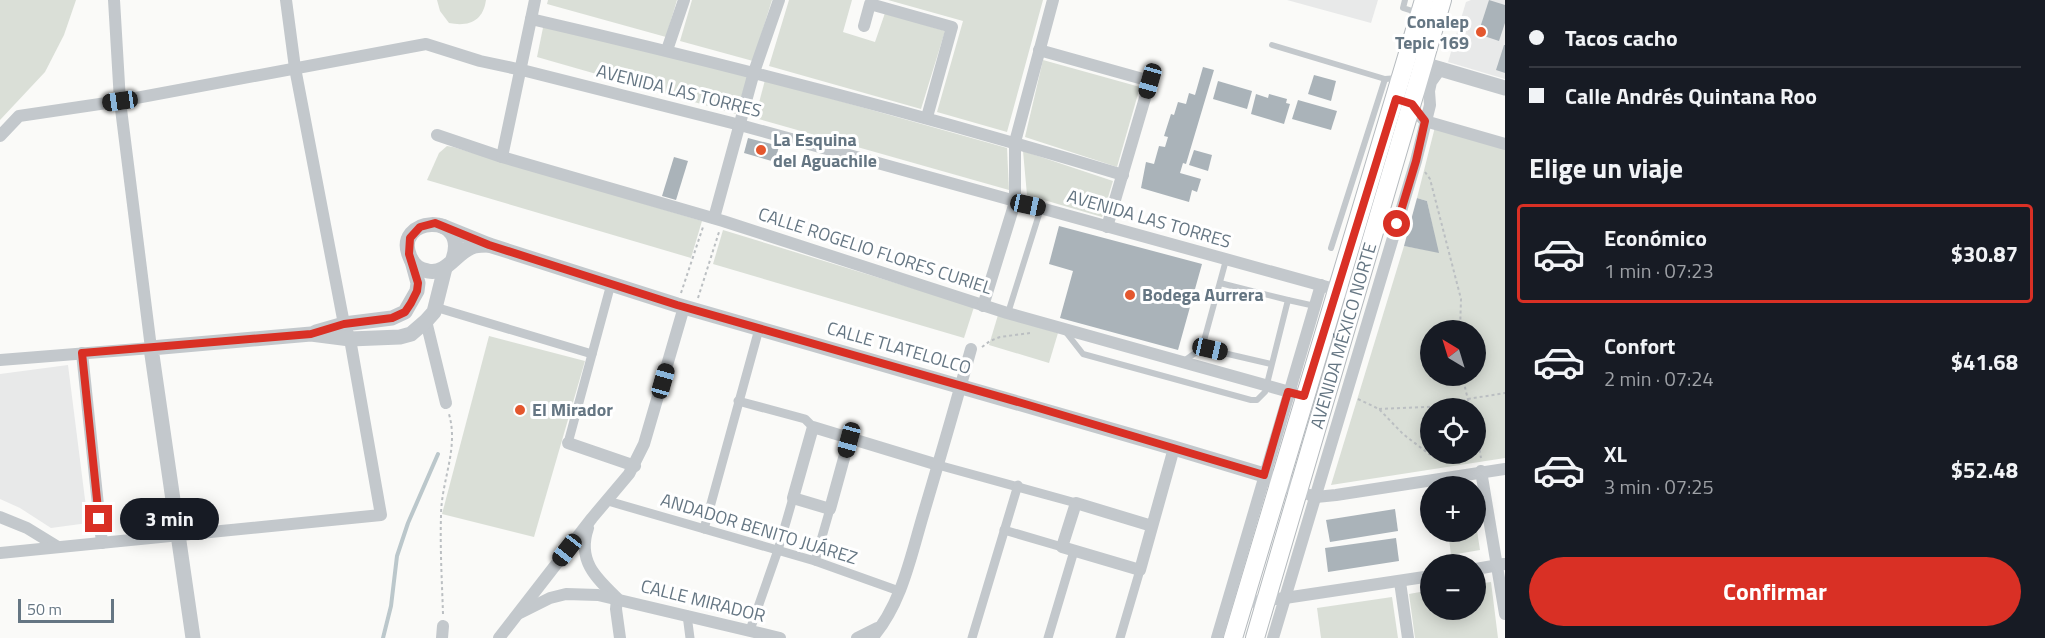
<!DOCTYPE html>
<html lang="es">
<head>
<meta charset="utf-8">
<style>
  :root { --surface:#171b24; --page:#242831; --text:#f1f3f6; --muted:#9ea1a6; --line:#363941; --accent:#d93025 }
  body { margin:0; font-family:"Titillium Web",sans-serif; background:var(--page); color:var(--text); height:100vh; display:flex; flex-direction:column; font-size:22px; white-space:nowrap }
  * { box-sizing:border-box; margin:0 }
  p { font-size:20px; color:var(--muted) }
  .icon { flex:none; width:33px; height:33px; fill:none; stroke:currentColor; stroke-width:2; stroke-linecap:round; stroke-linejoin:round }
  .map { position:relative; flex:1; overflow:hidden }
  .details { display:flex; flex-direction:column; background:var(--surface); width:540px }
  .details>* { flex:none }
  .hud { display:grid; align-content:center; height:132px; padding:0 24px; background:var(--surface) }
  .needle { width:39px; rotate:322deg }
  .controls { position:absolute; left:1420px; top:320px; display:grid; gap:12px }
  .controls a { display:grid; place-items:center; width:66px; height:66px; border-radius:50%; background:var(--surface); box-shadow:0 3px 15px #0003; font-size:30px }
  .scale { position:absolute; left:18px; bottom:15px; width:96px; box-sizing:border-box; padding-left:6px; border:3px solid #657683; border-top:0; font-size:16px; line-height:21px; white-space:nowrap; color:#657683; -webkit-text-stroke:4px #fff; paint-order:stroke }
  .end { position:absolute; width:27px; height:27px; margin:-14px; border:8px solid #d93025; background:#fff; box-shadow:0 0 0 3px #fff }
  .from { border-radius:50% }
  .bubble { position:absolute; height:42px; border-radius:21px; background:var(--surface); box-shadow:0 3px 15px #0003; font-size:20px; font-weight:700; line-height:42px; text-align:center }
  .car { position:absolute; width:18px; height:36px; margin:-18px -9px; border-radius:8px; box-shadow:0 0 4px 2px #0007; background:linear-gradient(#222 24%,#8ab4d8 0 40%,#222 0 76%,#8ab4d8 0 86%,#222 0) }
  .hud b { display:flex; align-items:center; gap:21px; height:57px; font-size:22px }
  .hud b+b { border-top:2px solid var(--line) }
  .hud i { width:15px; height:15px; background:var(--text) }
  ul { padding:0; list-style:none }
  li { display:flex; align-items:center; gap:18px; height:99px; margin:0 12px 9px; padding:0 12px; border:3px solid transparent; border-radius:6px }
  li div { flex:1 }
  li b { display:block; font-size:22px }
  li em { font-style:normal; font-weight:700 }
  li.selected { border-color:var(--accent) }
  li>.icon { width:54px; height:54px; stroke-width:1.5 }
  h2 { padding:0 24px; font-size:27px; line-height:72px }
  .action { display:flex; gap:12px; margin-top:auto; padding:12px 24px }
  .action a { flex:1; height:69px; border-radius:36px; background:var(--accent); color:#fff; font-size:24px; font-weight:700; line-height:69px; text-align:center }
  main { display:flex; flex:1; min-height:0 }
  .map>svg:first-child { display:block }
  .built { fill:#e8e9e9 }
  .green { fill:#dadfd7; fill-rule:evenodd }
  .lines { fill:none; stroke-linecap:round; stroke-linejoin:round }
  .stream { stroke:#bbc7cb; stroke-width:4 }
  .building { fill:#aab3b9 }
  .primary-casing { stroke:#b5babe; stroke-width:20 }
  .path { stroke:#bbbfc2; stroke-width:2; stroke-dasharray:3 3; stroke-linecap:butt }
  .service { stroke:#c3c8cc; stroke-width:6 }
  .pedestrian { stroke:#c3c8cc; stroke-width:9 }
  .minor { stroke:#c3c8cc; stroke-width:12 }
  .tertiary { stroke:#c3c8cc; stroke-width:15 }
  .primary { stroke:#fff; stroke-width:18 }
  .route { stroke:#d93025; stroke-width:8 }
  .poi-dot { fill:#e4572e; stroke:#fff; stroke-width:2 }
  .labels { text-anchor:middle; stroke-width:6; stroke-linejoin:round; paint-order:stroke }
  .poi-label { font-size:18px; font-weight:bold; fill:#657683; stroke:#fff; text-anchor:start }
  .street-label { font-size:18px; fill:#657683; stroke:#fff }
</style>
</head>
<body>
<main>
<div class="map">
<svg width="1505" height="638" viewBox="0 0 1505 638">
  <rect width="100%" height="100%" fill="#fafaf8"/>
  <g class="built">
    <polygon points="1287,0 1378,0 1371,23"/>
    <polygon points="1471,0 1505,0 1505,79 1448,62 1466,2"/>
    <polygon points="68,365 88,523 51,528 20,508 0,499 0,374"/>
  </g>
  <g class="green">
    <polygon points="0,0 76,0 64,35 45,72 0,120"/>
    <path d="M437,0h49c-3,21 -17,27 -37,23l-9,-12z"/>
    <polygon points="548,0 677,0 666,37 547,4"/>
    <polygon points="692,0 772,0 753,61 680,41"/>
    <polygon points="789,0 852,0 843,32 875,42 885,13 945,31 921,109 769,66"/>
    <polygon points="888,0 1043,0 1007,132 937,112 963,21"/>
    <polygon points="545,18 748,76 736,114 537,57"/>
    <polygon points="1043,60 1140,87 1117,167 1025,137"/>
    <polygon points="765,80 1007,148 1009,190 755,118"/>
    <path d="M1437,119l68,21v318l-174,27 73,-239 34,6 -11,-51 -10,-3zM1431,330h45v45h-45zM1431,408h45v45h-45z"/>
    <polygon points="447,146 453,147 702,221 691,258 427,180 439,153"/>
    <polygon points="1023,151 1113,181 1102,217 1027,195"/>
    <polygon points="723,230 974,307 964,338 713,264"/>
    <polygon points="998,315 1058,333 1049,363 989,345"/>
    <polygon points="489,336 585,361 534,537 442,514"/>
    <polygon points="1476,524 1480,550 1451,555 1448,531 1476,531"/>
    <polygon points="1491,582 1498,638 1415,638 1409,594 1431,590 1431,609 1476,609 1476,584"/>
    <polygon points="1392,597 1398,638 1321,638 1317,608"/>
  </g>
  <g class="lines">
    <polyline class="stream" points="383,638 391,606 397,556 408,523 438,454"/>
  </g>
  <g class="building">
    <polygon points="1489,0 1505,5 1505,23 1499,41 1478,34"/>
    <polygon points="1504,45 1505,45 1505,73 1496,70"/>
    <polygon points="1203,67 1214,70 1186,164 1183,163 1180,173 1201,179 1197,192 1192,190 1189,202 1141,188 1146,162 1154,164 1159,146 1165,147 1168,137 1164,136 1171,114 1174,115 1178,102 1186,104 1189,93 1195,95"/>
    <polygon points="1314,75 1336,81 1331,101 1308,94"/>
    <polygon points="1218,81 1252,91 1247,109 1213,99"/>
    <polygon points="1256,94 1268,98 1269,94 1287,99 1286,103 1290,104 1284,124 1251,114"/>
    <polygon points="1298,100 1337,111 1331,130 1292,119"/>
    <polygon points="748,138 779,146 775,162 744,153"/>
    <polygon points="1194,150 1212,155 1208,171 1189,165"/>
    <polygon points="674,157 688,161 676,200 662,196"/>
    <polygon points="1417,198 1427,201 1439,253 1404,246"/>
    <polygon points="1059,226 1202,264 1178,350 1060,318 1073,271 1049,264"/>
    <polygon points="1395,509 1398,531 1330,542 1326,520"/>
    <polygon points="1396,538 1399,561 1328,572 1325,548"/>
  </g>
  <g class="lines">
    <g class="primary-casing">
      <g id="primary">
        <path d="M1233,638c62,-213 129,-425 191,-638"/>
        <path id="s1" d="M1255,638l187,-638"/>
      </g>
    </g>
    <g class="path">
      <polyline points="1425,172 1430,179 1461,299 1460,330"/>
      <polyline points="681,293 703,227"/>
      <polyline points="698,298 719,232"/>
      <polyline points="982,347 990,341 1000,337 1030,333"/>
      <polyline points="1462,375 1470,408"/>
      <polyline points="1358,399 1379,409 1403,434 1429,454 1457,463"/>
      <polyline points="1379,409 1447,406 1468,399 1505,393"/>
      <polyline points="1476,432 1481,458"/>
      <path d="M443,614c-1,-32 -3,-65 -2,-98 0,-35 18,-67 8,-102"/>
    </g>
    <g class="service">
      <polyline points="1405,0 1403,8 1419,13"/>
      <polyline points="1272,45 1385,79 1398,78"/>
      <polyline points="1331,248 1385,79"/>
      <polyline points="1226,260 1202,348 1271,364"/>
      <polyline points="1288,300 1315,306"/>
      <polyline points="1008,313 1041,208"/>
      <polyline points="1065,331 1083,354 1251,400 1257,400 1265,392 1288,300 1220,283"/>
      <polyline points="1184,361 1202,348"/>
    </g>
    <g class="pedestrian">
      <polyline points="435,307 592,354"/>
      <polyline points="738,401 805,419 813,427"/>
      <polyline points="568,443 611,284"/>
      <polyline points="938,465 1076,503"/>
      <polyline points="608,501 815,561 899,591"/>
      <polyline points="704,529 759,329"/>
      <polyline points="1004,530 1062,547"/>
      <polyline points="815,561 830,509"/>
      <polyline points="687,615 690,638"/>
      <polyline points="750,630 778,550 793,498"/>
      <polyline points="972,638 1018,485"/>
      <polyline points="1048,638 1074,551"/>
      <polyline points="1120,638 1140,570"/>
    </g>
    <g class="minor">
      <path d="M531,19c199,46 396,97 592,156"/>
      <polyline points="864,26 870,4 952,27 927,117"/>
      <polyline points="667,50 684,0"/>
      <polyline points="1039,50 1150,81 1107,227"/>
      <polyline points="1420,116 1425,121 1505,144"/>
      <polyline points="437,135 502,157 723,221 1007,313 1304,396"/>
      <polyline points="0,136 19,116 120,101 426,44 480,61 522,70 740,125 1345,292"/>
      <polyline points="502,157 535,0"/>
      <polyline points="714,218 754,72 779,0"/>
      <polyline points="983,306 1015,202 1015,142 1053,0"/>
      <polyline points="426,321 446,403"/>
      <polyline points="82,353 102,543"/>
      <polyline points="0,360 151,348 120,101 114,0"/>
      <polyline points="849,440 830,509 793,498 813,427 938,465"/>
      <polyline points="568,443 635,466"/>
      <polyline points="1481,471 1505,614"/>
      <polyline points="1310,495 1316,497 1336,495 1505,469"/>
      <polyline points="0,517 27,528 58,547"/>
      <polyline points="1152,526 1076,503 1062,547 1140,570 1174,448"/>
      <path d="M588,528c-11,32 7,49 29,70"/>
      <polyline points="0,553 381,515 350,339 344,324 295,68 286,0"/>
      <polyline points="1476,569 1504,564"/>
      <polyline points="1400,582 1408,638"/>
      <polyline points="617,599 616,609 620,638"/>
      <polyline points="1243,603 1285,598 1431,576"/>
      <polyline points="520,613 550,598 566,594 598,595 780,638"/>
      <polyline points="442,638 443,626"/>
      <polyline points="499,638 592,518 629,474 644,444 684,307"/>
      <polyline points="857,638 877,628"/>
      <path d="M872,638c30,-34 39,-83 52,-126 16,-54 32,-109 47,-163"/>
      <polyline points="1217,638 1321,285"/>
      <polyline points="1273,638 1416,161 1430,105 1429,91 1431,82 1441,68"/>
    </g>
    <g class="tertiary">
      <polyline points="1413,61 1505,88"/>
      <polyline points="442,226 489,245 677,305 1174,448 1264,475 1298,489"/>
      <path d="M453,259c17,-49 -61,-42 -43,-2 3,8 10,13 18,14 20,4 29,-21 47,-25 4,-1 9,-1 14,-1"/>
      <polyline points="316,332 344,324 392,318 405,312 417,291 418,283 412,261"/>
      <polyline points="193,638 151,348 311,334 350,339 400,337 411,334 426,321 434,312 445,268"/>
    </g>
    <use href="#primary" class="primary"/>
  </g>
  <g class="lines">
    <polyline class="route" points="99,519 82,353 311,334 344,324 392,318 405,312 411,303 417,291 418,283 409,254 410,238 420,227 435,223 489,245 677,305 1025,404 1264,475 1288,392 1304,396 1396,99 1412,104 1425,121 1416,161 1397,224"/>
  </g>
  <g class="poi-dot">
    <circle cx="1481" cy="32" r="6"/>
    <circle cx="761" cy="150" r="6"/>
    <circle cx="1130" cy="295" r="6"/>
    <circle cx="520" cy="410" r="6"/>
  </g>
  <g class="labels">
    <g class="poi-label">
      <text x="1469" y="28" text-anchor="end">Conalep<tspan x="1469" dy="21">Tepic 169</tspan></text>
      <text x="773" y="146">La Esquina<tspan x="773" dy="21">del Aguachile</tspan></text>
      <text x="1142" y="301">Bodega Aurrera</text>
      <text x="532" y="416">El Mirador</text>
    </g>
    <g class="street-label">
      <text transform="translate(679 91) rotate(14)" y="6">AVENIDA LAS TORRES</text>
      <text transform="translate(1149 219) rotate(16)" y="6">AVENIDA LAS TORRES</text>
      <text transform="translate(875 251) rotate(18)" y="6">CALLE ROGELIO FLORES CURIEL</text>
      <text dy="6" stroke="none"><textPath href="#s1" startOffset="315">AVENIDA MÉXICO NORTE</textPath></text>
      <text transform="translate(899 348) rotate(16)" y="6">CALLE TLATELOLCO</text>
      <text transform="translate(759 529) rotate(17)" y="6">ANDADOR BENITO JUÁREZ</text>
      <text transform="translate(703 601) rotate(14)" y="6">CALLE MIRADOR</text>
    </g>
  </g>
</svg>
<div class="controls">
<a><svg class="needle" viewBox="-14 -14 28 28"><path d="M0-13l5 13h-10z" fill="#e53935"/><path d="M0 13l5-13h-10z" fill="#9ea1a6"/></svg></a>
<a><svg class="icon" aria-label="locate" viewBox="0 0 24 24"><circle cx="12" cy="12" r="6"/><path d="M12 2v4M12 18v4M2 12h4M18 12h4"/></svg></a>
<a>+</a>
<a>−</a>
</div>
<div class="scale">50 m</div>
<i class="end from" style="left:1397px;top:224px"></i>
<i class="end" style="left:99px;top:519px"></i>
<div class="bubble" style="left:120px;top:498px;width:99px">3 min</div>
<i class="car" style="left:1150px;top:81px;rotate:196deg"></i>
<i class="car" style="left:120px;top:101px;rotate:262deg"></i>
<i class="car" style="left:1028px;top:205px;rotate:102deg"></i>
<i class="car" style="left:1210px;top:349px;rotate:103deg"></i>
<i class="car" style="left:663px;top:381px;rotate:16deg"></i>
<i class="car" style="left:849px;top:440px;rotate:195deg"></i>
<i class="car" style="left:567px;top:550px;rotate:218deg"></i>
</div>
<section class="details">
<div class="hud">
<b><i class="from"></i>Tacos cacho</b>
<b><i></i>Calle Andrés Quintana Roo</b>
</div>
<h2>Elige un viaje</h2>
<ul>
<li class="selected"><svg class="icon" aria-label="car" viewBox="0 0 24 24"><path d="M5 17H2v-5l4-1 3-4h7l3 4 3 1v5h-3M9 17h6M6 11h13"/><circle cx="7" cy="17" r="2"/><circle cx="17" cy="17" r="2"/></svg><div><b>Económico</b><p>1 min · 07:23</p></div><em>$30.87</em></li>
<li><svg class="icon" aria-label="car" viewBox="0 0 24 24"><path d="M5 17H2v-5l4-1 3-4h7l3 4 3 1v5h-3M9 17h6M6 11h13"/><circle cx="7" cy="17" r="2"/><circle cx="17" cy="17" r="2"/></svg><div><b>Confort</b><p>2 min · 07:24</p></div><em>$41.68</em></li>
<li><svg class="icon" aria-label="car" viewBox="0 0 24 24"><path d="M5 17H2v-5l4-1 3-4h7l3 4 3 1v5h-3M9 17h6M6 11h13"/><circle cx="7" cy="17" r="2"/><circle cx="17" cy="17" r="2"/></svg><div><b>XL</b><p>3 min · 07:25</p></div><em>$52.48</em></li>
</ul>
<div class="action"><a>Confirmar</a></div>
</section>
</main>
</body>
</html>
